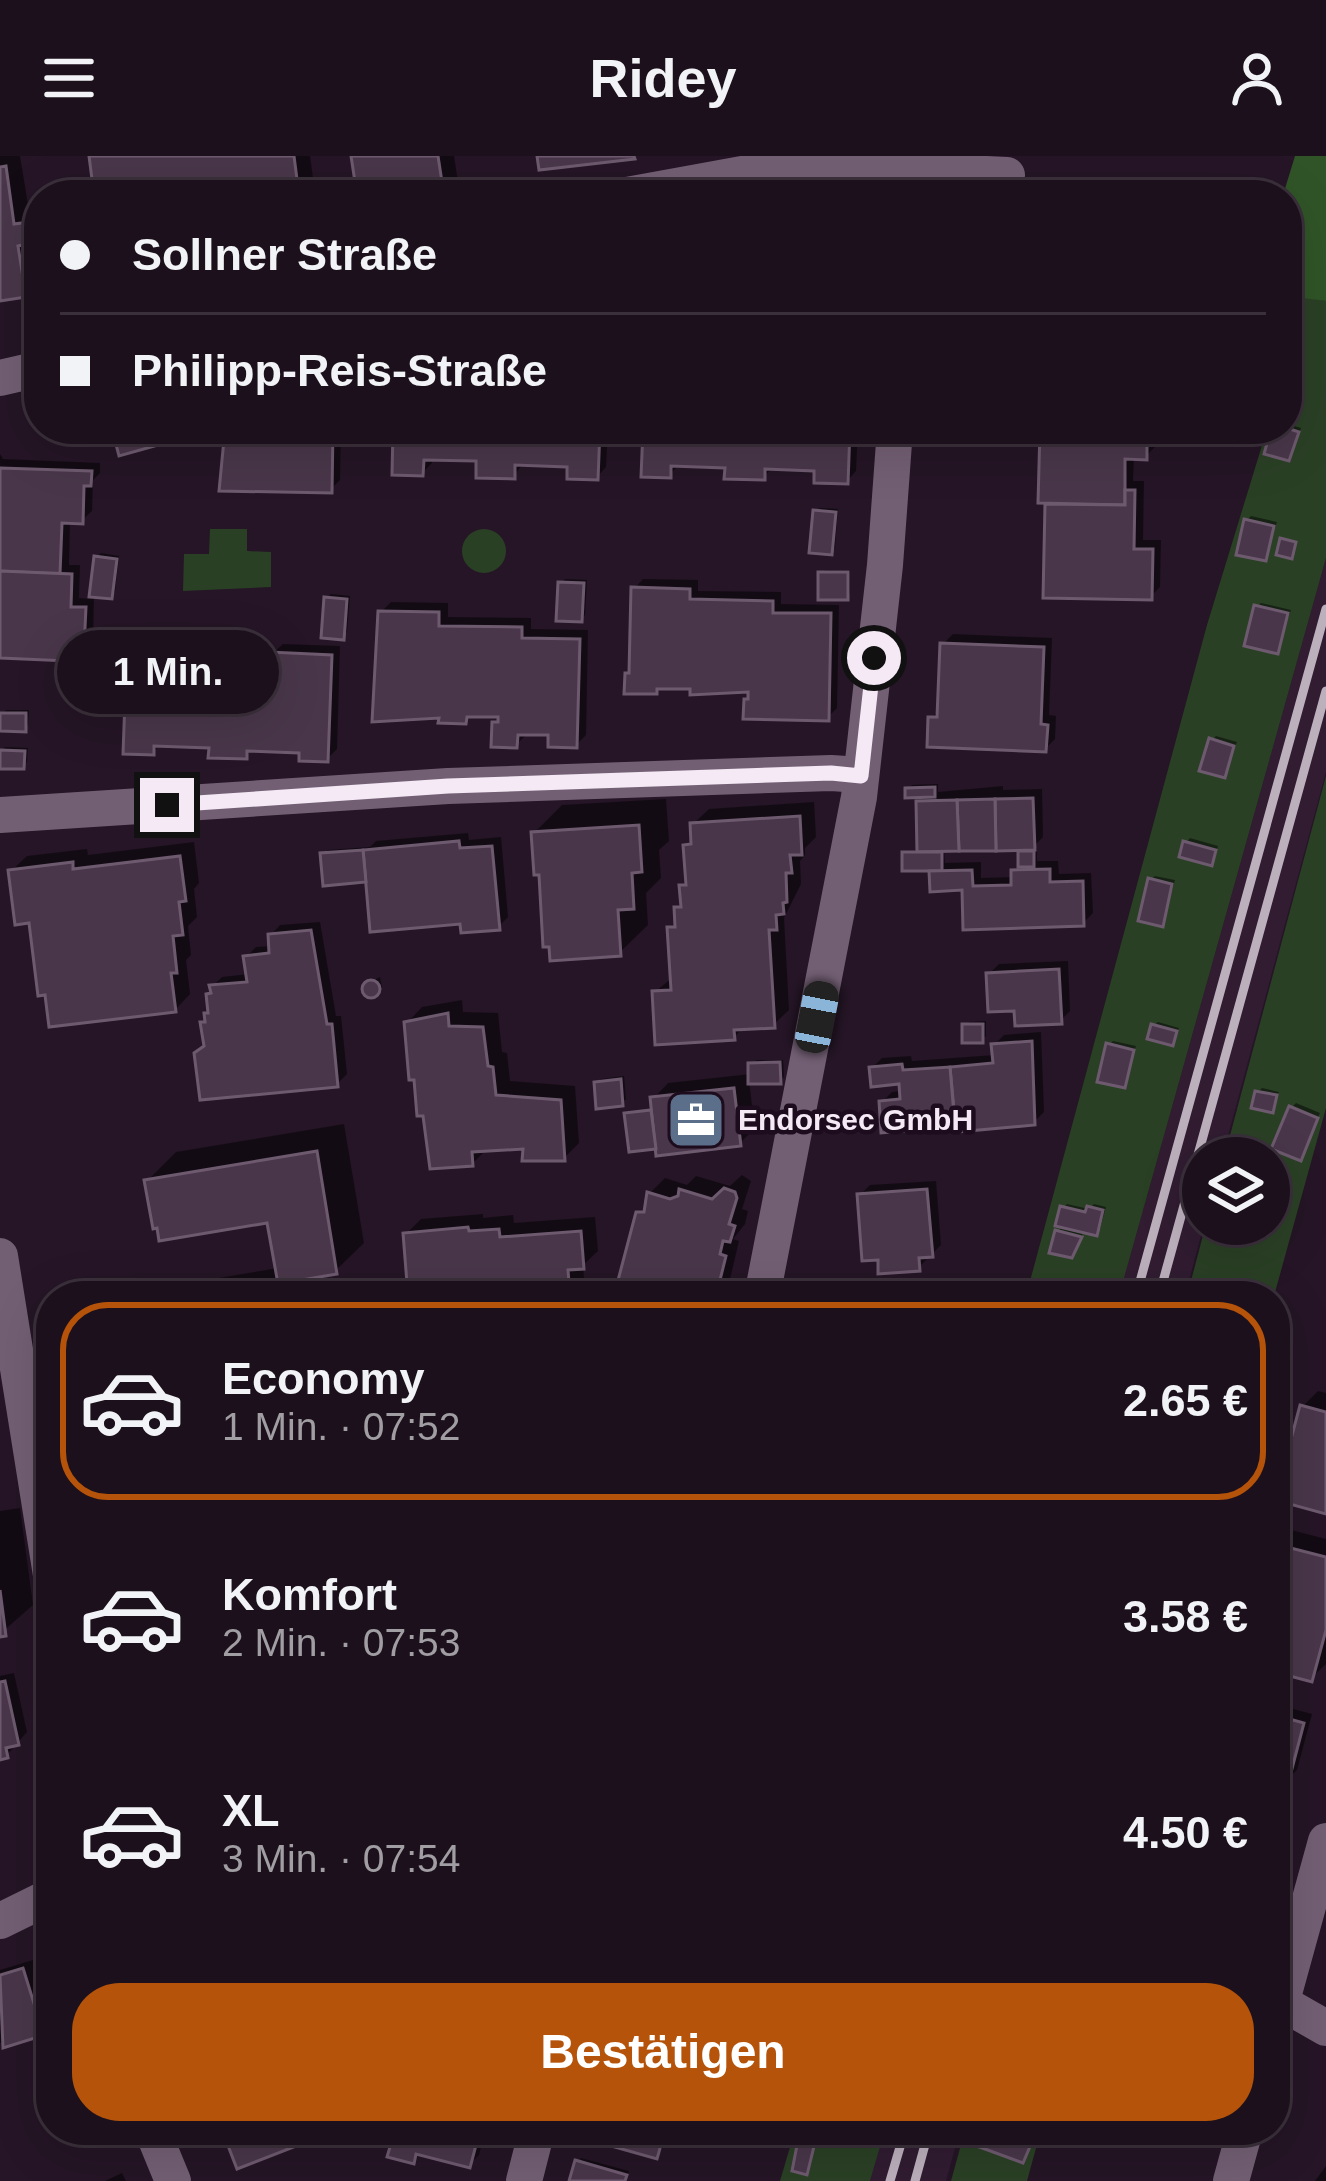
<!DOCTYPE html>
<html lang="de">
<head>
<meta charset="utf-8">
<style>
  :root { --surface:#1c101c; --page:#251925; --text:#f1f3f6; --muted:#a09da3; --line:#3a303b; --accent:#b45309 }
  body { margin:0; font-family:Arial,sans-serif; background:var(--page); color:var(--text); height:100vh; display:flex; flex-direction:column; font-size:45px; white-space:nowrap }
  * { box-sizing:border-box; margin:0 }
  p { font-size:39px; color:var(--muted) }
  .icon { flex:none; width:66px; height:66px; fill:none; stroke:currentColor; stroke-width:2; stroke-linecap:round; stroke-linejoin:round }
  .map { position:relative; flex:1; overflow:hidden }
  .panel { position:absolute; left:36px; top:1125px; width:1254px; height:864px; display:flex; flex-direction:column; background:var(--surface); border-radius:48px; box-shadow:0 12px 48px #0002,0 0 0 3px var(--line) }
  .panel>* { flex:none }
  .banner { position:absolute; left:24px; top:24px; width:1278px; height:264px; border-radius:48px; box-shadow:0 12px 48px #0002,0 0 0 3px var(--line); display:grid; align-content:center; height:264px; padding:0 36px; background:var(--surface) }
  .tools { position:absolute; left:1182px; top:981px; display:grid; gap:24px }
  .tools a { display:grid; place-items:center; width:108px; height:108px; border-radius:50%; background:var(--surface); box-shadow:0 12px 48px #0002,0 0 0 3px var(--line); font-size:60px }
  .end { position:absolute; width:54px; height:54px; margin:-27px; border:15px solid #f4e9f5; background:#111; box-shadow:0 0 0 6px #111 }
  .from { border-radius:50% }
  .bubble { position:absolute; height:84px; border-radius:42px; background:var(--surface); box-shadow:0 12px 48px #0002,0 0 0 3px var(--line); font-size:39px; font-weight:700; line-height:84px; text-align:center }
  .car { position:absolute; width:36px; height:72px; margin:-36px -18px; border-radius:15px; box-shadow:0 0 9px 3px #0007; background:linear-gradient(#222 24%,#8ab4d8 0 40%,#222 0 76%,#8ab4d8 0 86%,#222 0) }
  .banner b { display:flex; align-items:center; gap:42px; height:114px; font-size:45px }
  .banner b+b { border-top:3px solid var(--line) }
  .banner i { width:30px; height:30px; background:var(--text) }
  ul { padding:21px 0 0; list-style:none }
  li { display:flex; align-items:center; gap:36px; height:198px; margin:0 24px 18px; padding:0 12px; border:6px solid transparent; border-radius:48px }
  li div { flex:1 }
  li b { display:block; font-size:45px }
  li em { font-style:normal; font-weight:700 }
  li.selected { border-color:var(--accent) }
  li>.icon { width:108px; height:108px; stroke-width:1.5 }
  .cta { display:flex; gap:24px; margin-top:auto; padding:24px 36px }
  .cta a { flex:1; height:138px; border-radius:48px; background:var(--accent); color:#fff; font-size:48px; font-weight:700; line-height:138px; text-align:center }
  header { display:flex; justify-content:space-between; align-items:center; height:156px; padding:0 36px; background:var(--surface); font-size:54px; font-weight:700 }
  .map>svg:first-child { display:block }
  .built { fill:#311c32 }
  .green { fill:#2a4025 }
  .forest { fill:#305427 }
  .shadow { fill:#0007; fill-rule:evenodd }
  .building { fill:#49364a; stroke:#6e5a6f; stroke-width:3 }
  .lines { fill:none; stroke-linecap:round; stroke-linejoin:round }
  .minor { stroke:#735f74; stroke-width:36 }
  .rail { stroke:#bcb0bd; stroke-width:9 }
  .route { stroke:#f4e9f5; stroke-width:15 }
  .labels { text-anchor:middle; stroke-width:9; stroke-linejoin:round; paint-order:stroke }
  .poi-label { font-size:30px; font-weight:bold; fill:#f4e9f5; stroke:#1c0c1d; text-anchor:start }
</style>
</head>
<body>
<header><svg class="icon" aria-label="menu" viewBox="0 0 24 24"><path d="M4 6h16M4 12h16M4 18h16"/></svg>Ridey<svg class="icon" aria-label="person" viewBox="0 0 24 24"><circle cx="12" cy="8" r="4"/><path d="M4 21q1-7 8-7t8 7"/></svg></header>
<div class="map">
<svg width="1326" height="2025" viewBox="0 0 1326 2025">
  <rect width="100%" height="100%" fill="#251526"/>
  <g class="built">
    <polygon points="1326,402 1326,616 1222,1002 1203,1002 1204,1068 1185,1140 1119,1140"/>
    <polygon points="885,1974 960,1974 946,2025 870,2025"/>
  </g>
  <g class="green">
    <polygon points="1303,141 1326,145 1326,402 1119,1140 1026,1140 1207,469 1267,273 1287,273 1287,200"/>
    <polygon points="210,373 247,373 247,395 271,396 271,431 183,435 184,398 209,398"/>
    <circle cx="484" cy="395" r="22"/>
    <polygon points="1326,620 1326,952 1274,1140 1187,1140 1206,1068 1269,1068 1269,1002 1224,1002"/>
    <polygon points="795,1974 885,1974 870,2025 780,2025"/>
    <polygon points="965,1974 1041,1974 1027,2025 951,2025"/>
  </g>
  <polygon class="forest" points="1295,0 1326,0 1326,145 1287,140 1287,39 1283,39"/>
  <g class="shadow">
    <polygon points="0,0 20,0 29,55 39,53 39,76 33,82 39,123 24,138 0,142"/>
    <polygon points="92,0 310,0 313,22 298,37 283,39 97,39"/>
    <polygon points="354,0 454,0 460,39 360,39"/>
    <polygon points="798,35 855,39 794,39"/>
    <polygon points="1287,268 1301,272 1289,302 1287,273"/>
    <polygon points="228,273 341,273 340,324 330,334"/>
    <polygon points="396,273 608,273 606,311 597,321 571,308 524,306 514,320 479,302 432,301 432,307 422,317"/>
    <polygon points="646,273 858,273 856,315 847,325 817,312 774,311 763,321 728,309 679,309 669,319"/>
    <polygon points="1043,273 1156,273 1155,291 1145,301 1134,300 1133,325 1144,325 1143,384 1161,384 1160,431 1150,441 1046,439 1048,345"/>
    <polygon points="0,298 3,303 100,307 100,317 93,324 92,355 82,364 70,364 69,409 80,409 79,442 92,443 97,401 101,397 119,400 115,436 110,440 94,438 93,484 100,484 100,493 90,502 0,499"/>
    <polygon points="820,352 838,353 835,392 831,396 816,356"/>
    <polygon points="1251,360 1277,366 1265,402 1247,364"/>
    <polygon points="825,414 850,414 850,437 846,441 821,418"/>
    <polygon points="565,423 587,424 585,459 581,463 561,427"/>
    <polygon points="643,423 698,424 698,435 781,436 781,448 839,449 837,552 827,562 747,544 751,533 661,530 656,535 632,514 634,433"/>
    <polygon points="331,438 350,440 347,476 343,481 327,442"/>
    <polygon points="391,446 448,447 448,461 531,462 531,473 588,474 586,579 576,589 551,576 526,579 516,589 495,568 505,558 472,558 465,565 381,456"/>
    <polygon points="1261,447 1291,454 1277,495 1257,451"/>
    <polygon points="953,478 1052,482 1049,559 1056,560 1055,583 1045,593 931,562 940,553 943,488"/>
    <polygon points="140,481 195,483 195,494 208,495 273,497 283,488 340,490 337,593 327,603 302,594 253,592 246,600 212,589 162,587 153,596 130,491"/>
    <polygon points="6,554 29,554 28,569 24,573 2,558"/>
    <polygon points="1216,580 1237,586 1224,619 1212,584"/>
    <polygon points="5,591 28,592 27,606 23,610 1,595"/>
    <path d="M938,628v8l65,-6v4l39,-1 1,48 -11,11h5v13h21l1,13 32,-1 2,40 -10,10 -118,-36 -60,-33 15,-5 -1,-47 8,-7 -19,-6 4,-4zM1027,691l-6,6v11l-7,13 -33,1v-16l-36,1 -1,-14z"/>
    <polygon points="666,643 669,685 659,694 661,722 646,737 648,769 619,797 542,716 534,677 562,649"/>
    <polygon points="814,646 816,681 805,692 805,699 800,705 801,728 784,762 789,854 773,869 744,871 734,881 655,836 673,821 670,772 678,765 682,730 688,724 686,690 694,682 693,668 709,653"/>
    <polygon points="468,677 469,684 501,681 508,761 498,771 463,765 323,698 328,694 370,691 376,685"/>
    <polygon points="1190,682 1218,690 1215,702 1211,706 1186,687"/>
    <polygon points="194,686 199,727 194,733 197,761 188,770 191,799 186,804 190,838 175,854 32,764 11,715 27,700 87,693 88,699"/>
    <polygon points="1155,720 1175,724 1162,767 1150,724"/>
    <polygon points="320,766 336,860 341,860 347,918 337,928 207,889 203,867 211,855 213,830 222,821 249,818 246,801 256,791 272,790 271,779 280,769"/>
    <polygon points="1068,805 1070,855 1060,865 1017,851 989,818 999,808"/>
    <polygon points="380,821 382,831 374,838 367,837 370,826"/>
    <polygon points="462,844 463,856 498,857 502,896 507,897 510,925 575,930 579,987 564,1002 526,990 488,992 472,1008 407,867 422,851"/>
    <polygon points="986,865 986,880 982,884 965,870 969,866"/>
    <polygon points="1158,866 1179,872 1172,887 1153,870"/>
    <polygon points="1041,876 1044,956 1034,966 884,974 882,946 892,936 903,935 902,925 872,912 882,902 911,900 912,905 995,899 994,889 1004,879"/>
    <polygon points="1113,885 1136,890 1124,929 1109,889"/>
    <polygon points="756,904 783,904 784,921 780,925 749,925 755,972 740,987 659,996 628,958 654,952 653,943 668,927 751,918"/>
    <polygon points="624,920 626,943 621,947 597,927 601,923"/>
    <polygon points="1262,932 1279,936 1272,954 1258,936"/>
    <polygon points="1296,947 1320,957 1300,1001 1292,951"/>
    <polygon points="344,968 364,1087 335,1115 281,1124 284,1140 131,1140 135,1136 278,1112 270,1064 147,1025 176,996"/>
    <polygon points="742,1019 751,1025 742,1053 748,1055 745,1068 733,1083 739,1085 726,1140 612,1140 618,1134 639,1058 648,1049 650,1037 665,1022 687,1029 696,1020 730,1030"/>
    <polygon points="936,1025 941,1089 918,1112 860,1039 870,1029"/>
    <polygon points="1067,1048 1089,1053 1094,1048 1106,1051 1100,1073 1096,1077 1085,1074 1071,1099 1058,1075 1064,1069 1063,1052"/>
    <polygon points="483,1058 483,1062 513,1059 514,1067 595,1061 598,1095 583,1109 585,1133 578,1140 411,1140 406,1078 421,1063"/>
    <polygon points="1318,1235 1326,1237 1326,1355 1303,1250"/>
    <polygon points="20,1352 33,1449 0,1478 0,1355"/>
    <polygon points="1276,1370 1326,1383 1326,1508 1311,1522 1275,1513"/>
    <polygon points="14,1517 27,1576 7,1599 0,1601 0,1520"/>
    <polygon points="1275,1548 1312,1558 1297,1614 1287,1624 1275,1621"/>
    <polygon points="33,1804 46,1846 51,1845 51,1874 0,1887 0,1814"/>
    <polygon points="225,1974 306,1974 307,1977 297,1987"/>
    <polygon points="398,1974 485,1974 479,1999 469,2009 421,1997 413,2004"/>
    <polygon points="584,1974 671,1974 666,1989 656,1999"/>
    <polygon points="982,1974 1042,1974 1022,2003"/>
    <polygon points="581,2002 629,2015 626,2025 572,2025"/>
    <polygon points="1326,2010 1326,2025 1315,2025"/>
    <polygon points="122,2017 126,2025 105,2025"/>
  </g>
  <g class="building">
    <polygon points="89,0 294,0 299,39 94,39"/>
    <polygon points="351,0 438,0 444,39 357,39"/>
    <polygon points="537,0 634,0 635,3 539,14"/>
    <polygon points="6,10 14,68 29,66 32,87 18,90 26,141 0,145 0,11"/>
    <polygon points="1287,272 1299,276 1289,305 1264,298 1271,273"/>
    <polygon points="112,273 185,273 187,281 119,300"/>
    <polygon points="225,273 333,273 332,337 219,335"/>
    <polygon points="393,273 600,273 598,324 567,323 567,311 515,309 515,323 476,322 476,305 424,304 423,320 392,319"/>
    <polygon points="643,273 850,273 848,328 814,327 814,315 765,313 765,324 724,323 725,312 671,310 671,322 641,321"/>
    <polygon points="1040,273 1147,273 1147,304 1125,303 1125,349 1038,347"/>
    <polygon points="0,312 92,315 91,330 84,330 83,368 62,367 60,418 0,415"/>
    <polygon points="1125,334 1135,334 1134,393 1153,393 1152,444 1043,442 1045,348 1125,349"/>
    <polygon points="813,354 836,356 832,399 809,397"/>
    <polygon points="1244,363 1274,370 1266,405 1236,399"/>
    <polygon points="1280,382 1296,386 1292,403 1276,399"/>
    <polygon points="94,400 117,403 112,443 89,441"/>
    <polygon points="0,415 72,418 71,451 86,451 84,493 92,493 91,506 0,502"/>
    <rect x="818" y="416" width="30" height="28"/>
    <polygon points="558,426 584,427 582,466 556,465"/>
    <polygon points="631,431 690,433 690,443 773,445 773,457 831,457 829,565 743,563 744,543 748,543 748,536 690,539 690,533 657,533 657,538 624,538 625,517 629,517"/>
    <polygon points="324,441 347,443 344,484 321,482"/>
    <polygon points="1254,449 1288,457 1278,498 1244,490"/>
    <polygon points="378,455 439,456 439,470 522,471 522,482 580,483 577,592 548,591 548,579 518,579 517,592 491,591 492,566 498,566 498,561 467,561 466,568 438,567 439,562 372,566"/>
    <polygon points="940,487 1044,491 1041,568 1048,569 1046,596 927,591 928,561 937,561"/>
    <polygon points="127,489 187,492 186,503 196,504 270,506 270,496 332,499 328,606 299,605 299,597 247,595 247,603 208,602 209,592 154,590 154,599 123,598"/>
    <polygon points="0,557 26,557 26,576 0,575"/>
    <polygon points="1209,582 1234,590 1225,622 1199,615"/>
    <polygon points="0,594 25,595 24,613 0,613"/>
    <polygon points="935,631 935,641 905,642 905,632"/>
    <polygon points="1033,642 1035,694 996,695 995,643"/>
    <polygon points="995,643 996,695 959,695 957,644"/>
    <polygon points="957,644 959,695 917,696 916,645"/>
    <polygon points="800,660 802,699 790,699 792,717 786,717 787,746 783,747 784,758 776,759 777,774 769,774 775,872 734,874 735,884 655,889 652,835 671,834 667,771 675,771 674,751 681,751 679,729 686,729 683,689 691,688 690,667"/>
    <polygon points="639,669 642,716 632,717 634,753 618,754 621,800 550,805 549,791 543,791 539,719 534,719 531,676"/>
    <polygon points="459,685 460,692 492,690 500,774 461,777 460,768 370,776 363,694"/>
    <polygon points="1183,685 1216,694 1212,710 1179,701"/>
    <polygon points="363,694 366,726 323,730 320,697"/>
    <rect x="1018" y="695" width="16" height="16"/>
    <rect x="902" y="696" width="40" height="19"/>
    <polygon points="180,700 186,745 179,746 183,779 173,780 177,817 171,817 176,856 49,871 45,839 38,840 29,767 15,769 8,714 73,706 73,713"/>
    <polygon points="1050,713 1050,726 1083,725 1084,770 963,774 962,734 930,736 929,715 972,714 973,730 1011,729 1011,714"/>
    <polygon points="1148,722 1172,728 1163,771 1138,765"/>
    <polygon points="311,774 327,868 332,868 338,931 200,944 194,897 204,890 200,866 205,866 204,857 208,857 206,838 211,837 209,829 247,826 243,800 269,797 268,778"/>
    <polygon points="1059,813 1062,868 1015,870 1014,855 988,856 986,817"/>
    <circle cx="371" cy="833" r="9"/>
    <polygon points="448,857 449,870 483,871 488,910 493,911 496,939 561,944 565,1005 522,1005 523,993 472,996 473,1010 430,1013 423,960 417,960 414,924 409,924 404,866"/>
    <rect x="962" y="868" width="21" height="19"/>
    <polygon points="1151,868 1177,875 1173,890 1147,883"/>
    <polygon points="1032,885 1035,969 956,976 950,911 993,907 991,888"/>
    <polygon points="1106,887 1134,894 1125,932 1097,926"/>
    <polygon points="780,906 781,928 748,928 748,907"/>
    <polygon points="902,908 903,914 950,911 955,971 881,977 879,945 900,943 899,928 871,931 869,911"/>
    <polygon points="621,923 623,950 596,953 594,926"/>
    <polygon points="734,932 741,990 656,1000 650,941"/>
    <polygon points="1255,935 1277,939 1273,957 1251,952"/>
    <polygon points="1289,950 1318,962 1301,1005 1271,993"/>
    <polygon points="651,954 656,993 629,996 624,957"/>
    <polygon points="317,995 337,1118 278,1128 267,1067 159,1085 157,1072 153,1073 144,1024"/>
    <polygon points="724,1032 735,1036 737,1042 729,1068 735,1070 730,1086 723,1085 720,1098 726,1100 716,1140 608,1140 616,1132 636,1056 644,1056 647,1036 670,1043 678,1040 679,1033 712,1043"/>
    <polygon points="927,1033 933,1101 919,1102 920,1115 878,1118 878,1104 862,1105 857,1038"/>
    <polygon points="1060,1050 1085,1056 1087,1050 1103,1054 1097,1080 1055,1070"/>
    <polygon points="468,1071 469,1075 499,1073 500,1081 581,1075 584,1113 568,1114 570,1140 408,1140 403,1077"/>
    <polygon points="1055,1074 1082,1081 1072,1102 1049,1097"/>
    <polygon points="1300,1249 1326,1256 1326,1358 1275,1344"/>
    <polygon points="1275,1388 1326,1401 1326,1474 1312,1526 1275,1516"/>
    <polygon points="0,1434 6,1480 0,1481"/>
    <polygon points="5,1525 19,1589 6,1592 8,1602 0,1604 0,1526"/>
    <polygon points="1275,1559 1304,1567 1288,1628 1275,1624"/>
    <polygon points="23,1812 36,1854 49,1850 51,1877 3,1892 0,1819"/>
    <polygon points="222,1974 293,1974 299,1989 237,2013"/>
    <polygon points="395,1974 480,1974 470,2012 416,1998 414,2008 387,2001"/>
    <polygon points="581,1974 672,1974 665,1975 657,2003 579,1981"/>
    <polygon points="800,1974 818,1974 807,2019 792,2015"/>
    <polygon points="979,1974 1037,1974 1023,2007 974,1989"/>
    <polygon points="575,2004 627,2019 625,2025 569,2025"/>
  </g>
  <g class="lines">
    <g class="minor">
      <polyline points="627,39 753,16 842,11 1007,19"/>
      <polyline points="0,222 39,213"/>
      <polyline points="0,659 448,630 831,617 861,619"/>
      <polyline points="0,1100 51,1419"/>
      <polyline points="762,1140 859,641 885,409 895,273"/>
      <polyline points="0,1765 51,1740"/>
      <polyline points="1282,1847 1326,1872"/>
      <polyline points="1275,1870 1326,1685"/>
      <polyline points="152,1974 173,2025"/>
      <polyline points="524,2025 537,1974"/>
      <polyline points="1231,2025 1245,1974"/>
    </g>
    <g class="rail">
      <polyline points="1136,1140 1326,453"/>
      <polyline points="1159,1140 1326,535"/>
      <polyline points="890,2025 905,1974"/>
      <polyline points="915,2025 929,1974"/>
    </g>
  </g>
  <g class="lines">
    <polyline class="route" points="167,649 448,630 831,617 861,620 874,502"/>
  </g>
  <defs>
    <g id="office-square" transform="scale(3)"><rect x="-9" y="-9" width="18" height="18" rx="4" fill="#5c6f8a" stroke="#1c0c1d"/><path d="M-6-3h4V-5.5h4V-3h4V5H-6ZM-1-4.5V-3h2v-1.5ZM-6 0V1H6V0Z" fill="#fff"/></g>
  </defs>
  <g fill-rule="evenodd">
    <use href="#office-square" x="696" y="964"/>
  </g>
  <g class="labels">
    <g class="poi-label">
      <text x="738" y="974">Endorsec GmbH</text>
    </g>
  </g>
</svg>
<div class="tools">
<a><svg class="icon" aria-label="layers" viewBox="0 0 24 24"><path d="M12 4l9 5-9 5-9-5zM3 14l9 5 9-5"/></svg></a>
</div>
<i class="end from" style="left:874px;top:502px"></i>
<i class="end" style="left:167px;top:649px"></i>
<div class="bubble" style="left:57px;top:474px;width:222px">1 Min.</div>
<i class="car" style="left:817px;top:861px;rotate:11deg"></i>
<div class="banner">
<b><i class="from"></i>Sollner Straße</b>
<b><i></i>Philipp-Reis-Straße</b>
</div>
<section class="panel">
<ul>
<li class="selected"><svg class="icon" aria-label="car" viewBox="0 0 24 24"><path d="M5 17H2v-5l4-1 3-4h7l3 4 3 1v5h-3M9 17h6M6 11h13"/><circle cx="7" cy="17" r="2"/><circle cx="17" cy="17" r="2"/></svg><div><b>Economy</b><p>1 Min. · 07:52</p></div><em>2.65 €</em></li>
<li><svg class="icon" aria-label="car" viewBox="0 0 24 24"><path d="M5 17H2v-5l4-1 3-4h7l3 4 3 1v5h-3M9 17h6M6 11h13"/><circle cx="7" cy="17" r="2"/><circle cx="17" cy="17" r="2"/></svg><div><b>Komfort</b><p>2 Min. · 07:53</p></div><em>3.58 €</em></li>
<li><svg class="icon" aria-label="car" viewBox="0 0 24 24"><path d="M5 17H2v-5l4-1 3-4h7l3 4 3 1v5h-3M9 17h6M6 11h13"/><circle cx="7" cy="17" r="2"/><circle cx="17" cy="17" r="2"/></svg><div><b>XL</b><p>3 Min. · 07:54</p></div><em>4.50 €</em></li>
</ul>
<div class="cta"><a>Bestätigen</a></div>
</section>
</div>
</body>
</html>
